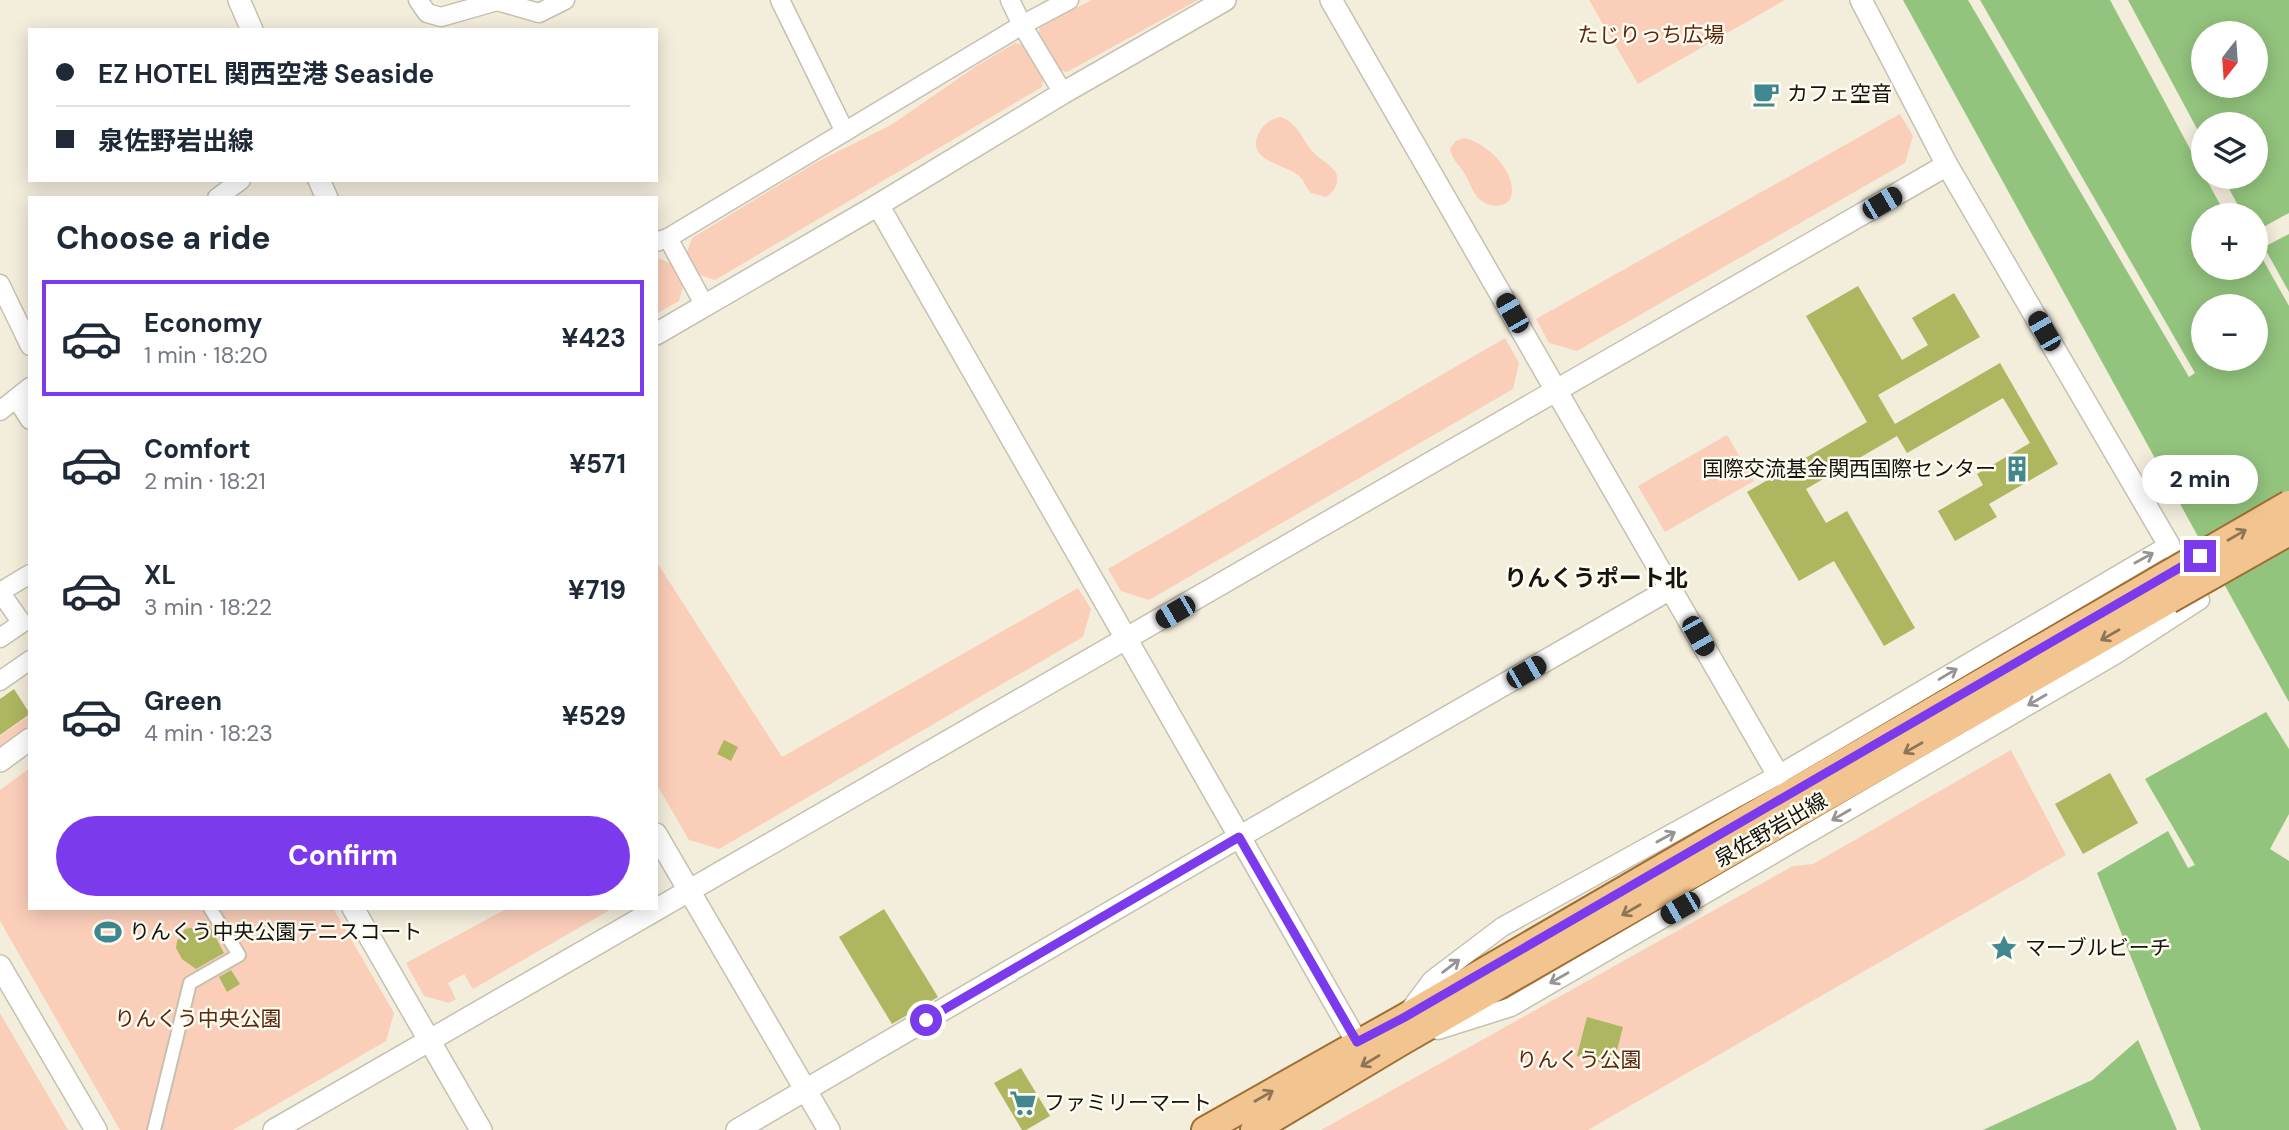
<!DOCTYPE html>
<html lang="en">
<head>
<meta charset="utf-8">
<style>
  :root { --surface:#fff; --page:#f2f2f3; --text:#1f2937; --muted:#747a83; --line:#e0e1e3; --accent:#7c3aed }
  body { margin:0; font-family:"DM Sans","Noto Sans JP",sans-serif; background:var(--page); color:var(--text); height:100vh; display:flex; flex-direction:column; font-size:26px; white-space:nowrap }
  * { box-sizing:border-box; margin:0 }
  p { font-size:23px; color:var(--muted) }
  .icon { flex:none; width:38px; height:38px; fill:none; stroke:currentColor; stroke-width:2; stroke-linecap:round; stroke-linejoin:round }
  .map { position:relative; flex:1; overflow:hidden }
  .panel { position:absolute; left:28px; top:196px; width:630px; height:714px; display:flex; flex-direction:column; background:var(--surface); border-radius:0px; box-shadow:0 4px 18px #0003 }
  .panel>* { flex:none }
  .guide { position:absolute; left:28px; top:28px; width:630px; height:154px; border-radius:0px; box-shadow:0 4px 18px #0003; display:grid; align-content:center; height:154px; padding:0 28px; background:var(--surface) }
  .needle { width:46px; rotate:197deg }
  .fabs { position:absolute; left:2191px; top:21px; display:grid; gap:14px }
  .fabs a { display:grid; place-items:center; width:77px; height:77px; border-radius:50%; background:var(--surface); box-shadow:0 4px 18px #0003; font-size:35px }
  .end { position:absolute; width:32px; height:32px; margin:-16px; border:9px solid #7c3aed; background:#fff; box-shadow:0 0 0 4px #fff }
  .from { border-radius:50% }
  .bubble { position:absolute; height:49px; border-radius:24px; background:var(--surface); box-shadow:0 4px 18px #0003; font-size:23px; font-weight:700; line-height:49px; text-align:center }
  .car { position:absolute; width:21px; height:42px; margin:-21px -10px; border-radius:9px; box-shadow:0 0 5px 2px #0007; background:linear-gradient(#222 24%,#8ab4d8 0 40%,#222 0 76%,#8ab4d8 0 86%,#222 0) }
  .guide b { display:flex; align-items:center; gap:24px; height:66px; font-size:26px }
  .guide b+b { border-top:2px solid var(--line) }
  .guide i { width:18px; height:18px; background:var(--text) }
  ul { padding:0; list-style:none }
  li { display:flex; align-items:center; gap:21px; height:116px; margin:0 14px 10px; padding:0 14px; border:4px solid transparent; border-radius:0px }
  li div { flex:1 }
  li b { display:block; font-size:26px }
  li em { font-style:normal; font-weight:700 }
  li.current { border-color:var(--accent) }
  li>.icon { width:63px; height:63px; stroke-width:1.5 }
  h2 { padding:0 28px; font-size:32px; line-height:84px }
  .cta { display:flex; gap:14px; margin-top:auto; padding:14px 28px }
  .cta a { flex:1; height:80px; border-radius:42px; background:var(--accent); color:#fff; font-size:28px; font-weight:700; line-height:80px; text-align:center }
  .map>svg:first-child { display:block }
  .green { fill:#fbceba }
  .water { fill:#93c47d; fill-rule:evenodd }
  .pier { fill:#f3eddc }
  .building { fill:#aeb660 }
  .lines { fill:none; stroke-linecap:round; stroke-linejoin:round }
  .pedestrian-casing { stroke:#c6c0af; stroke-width:16 }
  .minor-casing { stroke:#c6c0af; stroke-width:21 }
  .tertiary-casing { stroke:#c6c0af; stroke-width:24 }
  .primary-casing { stroke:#9f6e32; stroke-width:30 }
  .pedestrian { stroke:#fff; stroke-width:12 }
  .minor { stroke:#fff; stroke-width:18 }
  .tertiary { stroke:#fff; stroke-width:21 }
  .primary { stroke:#f2c590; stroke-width:26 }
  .primary-bridge-casing { stroke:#9f6e32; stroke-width:30; stroke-linecap:butt }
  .primary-bridge { stroke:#f2c590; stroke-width:26 }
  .oneway { stroke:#8f7556 }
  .oneway2 { stroke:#969593 }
  .route { stroke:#7c3aed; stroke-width:9 }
  .labels { text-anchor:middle; stroke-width:5; stroke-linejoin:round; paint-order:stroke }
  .park-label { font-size:21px; fill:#5a270c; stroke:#fefbf0 }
  .poi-label { font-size:21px; fill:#15130e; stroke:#fefbf0; text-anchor:start }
  .street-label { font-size:21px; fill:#15130e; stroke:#fefbf0 }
  .neighbourhood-label { font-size:23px; font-weight:bold; fill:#15130e; stroke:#fefbf0 }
</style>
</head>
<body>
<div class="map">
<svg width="2289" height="1130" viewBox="0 0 2289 1130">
  <rect width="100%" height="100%" fill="#f3eddc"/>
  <g class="green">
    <polygon points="1092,0 1198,0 1067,72 1059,70 1038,36 1040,26"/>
    <polygon points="1589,0 1785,0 1638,84"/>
    <polygon points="1015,43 1024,45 1043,80 1042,87 715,280 700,275 687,252 692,238 815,163 891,125 975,67"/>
    <polygon points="1900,114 1913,136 1905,163 1577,351 1549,343 1536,319"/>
    <path d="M1280,117c17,4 23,25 35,37 6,6 17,11 21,19 4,10 -2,19 -10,24l-15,-4c-5,-5 -7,-14 -13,-18 -12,-10 -54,-15 -39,-42 4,-9 11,-13 21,-16z"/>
    <path d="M1464,138c21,4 49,30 48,53 0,18 -22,18 -33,8 -6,-6 -9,-16 -13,-23 -6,-11 -14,-15 -16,-28l6,-7z"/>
    <polygon points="656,257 672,264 683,286 679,301 656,314"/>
    <polygon points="1505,338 1519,363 1513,389 1149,600 1121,591 1108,569"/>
    <polygon points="1727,435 1754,481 1665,532 1638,486"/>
    <polygon points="656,561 782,757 1078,588 1091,609 1083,637 719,849 689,840 656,783"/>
    <polygon points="30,715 30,725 0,747 0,736"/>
    <polygon points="2011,750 2066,855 1588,1130 1321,1130 1793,866 1813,864"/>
    <polygon points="30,768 30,908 333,908 394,1013 386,1041 233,1130 120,1130 0,921 0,790"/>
    <polygon points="508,908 613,908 473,989 464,974 448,983 456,999 449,1003 424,996 406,963"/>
    <polygon points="0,1013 68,1130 0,1130"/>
  </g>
  <g class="water">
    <path d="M1903,0h386v702zM2203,33h53v53h-53zM2203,124h53v53h-53zM2203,215h53v53h-53zM2203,306h53v53h-53z"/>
    <polygon points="2266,712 2289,749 2289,814 2270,849 2289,861 2289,1130 2201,1130 2097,873 2168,831 2188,868 2195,865 2145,779"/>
    <polygon points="2138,1040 2177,1130 1983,1130 2092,1080"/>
  </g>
  <g class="pier">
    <polygon points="1968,0 1980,0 2195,373 2189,377"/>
    <polygon points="2110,0 2128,0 2203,140 2203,173"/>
    <polygon points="2205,177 2223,177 2243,215 2226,215"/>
    <polygon points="2289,213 2289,234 2264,247 2289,292 2289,306 2258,251 2256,251 2256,231"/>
  </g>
  <g class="building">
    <polygon points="1858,286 1902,360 1928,345 1912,318 1954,293 1980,337 1878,395 1895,424 2000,363 2058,464 1989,504 1997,517 1955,541 1938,511 1983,485 1977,474 2030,443 2003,398 1907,453 1897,436 1806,489 1826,523 1847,511 1915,628 1884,646 1834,561 1799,581 1747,492 1867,422 1806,316"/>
    <polygon points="14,689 30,714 0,735 0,699"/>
    <polygon points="724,740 738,747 731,761 717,754"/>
    <polygon points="2110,773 2138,823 2083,854 2055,804"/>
    <polygon points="884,909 938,997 892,1024 839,937"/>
    <polygon points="207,921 224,953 196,969 182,959 176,948 177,941 185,929 200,926"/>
    <polygon points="231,970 240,984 227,992 219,977"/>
    <polygon points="1587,1017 1623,1027 1613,1066 1577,1056"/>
    <polygon points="1021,1068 1050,1116 1026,1130 1022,1130 994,1083"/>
  </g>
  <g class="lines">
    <g class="pedestrian-casing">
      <polyline id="pedestrian" points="154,1130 190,983 239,955 210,908"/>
    </g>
    <g class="minor-casing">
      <g id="minor">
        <polyline points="418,0 427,13 441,17 497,1 539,13 565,0"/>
        <polyline points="780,0 845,132"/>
        <polyline points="1010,0 1022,25 1063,93"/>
        <polyline points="217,198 241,180"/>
        <polyline points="668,238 705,306"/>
        <polyline points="656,242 668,238 1022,25 1069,0"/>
        <polyline points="0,284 30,346"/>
        <polyline points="16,398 30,420"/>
        <polyline points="0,411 30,387"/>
        <polyline points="0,592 22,623 0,638"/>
        <polyline points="0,592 30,574"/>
        <polyline points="0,681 30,660"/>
        <polyline points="1411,1008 1432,980 1502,927 1778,775 2169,545 2200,600 2115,655 1511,1007 1438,1030"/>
      </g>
    </g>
    <g class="tertiary-casing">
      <g id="tertiary">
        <polyline points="239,0 252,30"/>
        <polyline points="1331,0 1778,775"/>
        <polyline points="1861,0 1947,165 2169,545"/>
        <polyline points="319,180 327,198"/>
        <polyline points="878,205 1357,1042"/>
        <polyline points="656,334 878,205 1063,93 1225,0"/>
        <polyline points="0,761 30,739"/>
        <polyline points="656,834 829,1130"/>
        <polyline points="353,908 481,1130"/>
        <polyline points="0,966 96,1130"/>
        <polyline points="274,1130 1947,165"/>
        <polyline points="737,1130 1239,837 1670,589"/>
      </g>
    </g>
    <g class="primary-casing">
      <g id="primary">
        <polyline points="1205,1130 1405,1017 2156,581"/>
        <polyline points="1254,1130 1401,1042 2169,600"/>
      </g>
    </g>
    <use href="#pedestrian" class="pedestrian"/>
    <use href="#minor" class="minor"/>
    <use href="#tertiary" class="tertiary"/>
    <use href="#primary" class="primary"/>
    <g class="primary-bridge-casing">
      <g id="primary-bridge">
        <polyline points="2156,581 2289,504"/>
        <polyline points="2169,600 2289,532"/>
      </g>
    </g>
    <use href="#primary-bridge" class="primary-bridge"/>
  </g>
  <defs><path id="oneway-shaft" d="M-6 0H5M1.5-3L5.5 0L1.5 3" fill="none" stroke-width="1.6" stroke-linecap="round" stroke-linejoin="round" transform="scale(1.75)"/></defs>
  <g class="oneway">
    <use href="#oneway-shaft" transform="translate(2237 535) rotate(-30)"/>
    <use href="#oneway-shaft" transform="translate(2110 635) rotate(150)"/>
    <use href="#oneway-shaft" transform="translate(1913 748) rotate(150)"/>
    <use href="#oneway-shaft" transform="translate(1631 910) rotate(150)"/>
    <use href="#oneway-shaft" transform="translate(1370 1061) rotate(149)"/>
    <use href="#oneway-shaft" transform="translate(1264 1096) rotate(-30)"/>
  </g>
  <g class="oneway2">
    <use href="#oneway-shaft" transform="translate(2144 558) rotate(-29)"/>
    <use href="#oneway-shaft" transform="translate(1948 674) rotate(-31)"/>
    <use href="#oneway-shaft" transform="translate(2037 700) rotate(150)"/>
    <use href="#oneway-shaft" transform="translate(1841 815) rotate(150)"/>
    <use href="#oneway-shaft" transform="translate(1666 837) rotate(-29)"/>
    <use href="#oneway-shaft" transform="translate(1451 966) rotate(-37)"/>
    <use href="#oneway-shaft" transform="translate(1559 978) rotate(150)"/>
  </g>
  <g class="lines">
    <polyline class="route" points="926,1020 1239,837 1357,1042 1405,1017 2200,556"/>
  </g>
  <defs>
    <g id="cafe-bare" transform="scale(2.1)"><path d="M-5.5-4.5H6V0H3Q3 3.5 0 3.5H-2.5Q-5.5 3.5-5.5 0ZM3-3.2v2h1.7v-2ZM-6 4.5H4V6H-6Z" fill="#40878f" stroke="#fefbf0" stroke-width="2.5" paint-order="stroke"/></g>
    <g id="building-bare" transform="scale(2.1)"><path d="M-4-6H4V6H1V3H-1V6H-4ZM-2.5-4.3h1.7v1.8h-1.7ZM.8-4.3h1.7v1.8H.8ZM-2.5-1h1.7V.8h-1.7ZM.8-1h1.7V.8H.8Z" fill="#40878f" stroke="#fefbf0" stroke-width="2.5" paint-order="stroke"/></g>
    <g id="stadium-bare" transform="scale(2.1)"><path d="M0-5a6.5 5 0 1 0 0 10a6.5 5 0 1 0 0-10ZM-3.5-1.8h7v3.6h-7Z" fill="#40878f" stroke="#fefbf0" stroke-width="2.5" paint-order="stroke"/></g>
    <g id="sight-bare" transform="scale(2.1)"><path d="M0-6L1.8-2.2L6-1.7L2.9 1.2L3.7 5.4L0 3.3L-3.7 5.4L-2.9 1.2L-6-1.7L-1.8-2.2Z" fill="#40878f" stroke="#fefbf0" stroke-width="2.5" paint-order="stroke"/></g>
    <g id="supermarket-bare" transform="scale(2.1)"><path d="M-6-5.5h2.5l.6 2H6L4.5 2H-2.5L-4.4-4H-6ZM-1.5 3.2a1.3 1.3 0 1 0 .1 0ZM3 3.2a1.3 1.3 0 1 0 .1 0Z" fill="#40878f" stroke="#fefbf0" stroke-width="2.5" paint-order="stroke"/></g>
  </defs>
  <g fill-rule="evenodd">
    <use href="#cafe-bare" x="1766" y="94"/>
    <use href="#building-bare" x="2017" y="469"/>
    <use href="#stadium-bare" x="108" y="932"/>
    <use href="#sight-bare" x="2004" y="948"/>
    <use href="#supermarket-bare" x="1023" y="1103"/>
  </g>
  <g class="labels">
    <g class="park-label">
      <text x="1651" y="42">たじりっち広場</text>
      <text x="198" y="1026">りんくう中央公園</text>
      <text x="1579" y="1067">りんくう公園</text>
    </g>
    <g class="poi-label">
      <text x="1787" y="101">カフェ空音</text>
      <text x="1996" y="476" text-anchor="end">国際交流基金関西国際センター</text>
      <text x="129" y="939">りんくう中央公園テニスコート</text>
      <text x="2025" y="955">マーブルビーチ</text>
      <text x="1044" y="1110">ファミリーマート</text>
    </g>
    <g class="street-label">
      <text transform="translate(1771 830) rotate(-30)" y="7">泉佐野岩出線</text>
    </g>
    <g class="neighbourhood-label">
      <text x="1596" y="586">りんくうポート北</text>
    </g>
  </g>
</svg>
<div class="fabs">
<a><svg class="needle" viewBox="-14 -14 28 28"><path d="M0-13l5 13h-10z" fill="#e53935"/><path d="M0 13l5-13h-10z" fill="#747a83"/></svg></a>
<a><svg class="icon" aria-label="layers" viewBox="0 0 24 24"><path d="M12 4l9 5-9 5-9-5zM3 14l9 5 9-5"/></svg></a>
<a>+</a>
<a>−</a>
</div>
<i class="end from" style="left:926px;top:1020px"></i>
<i class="end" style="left:2200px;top:556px"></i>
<div class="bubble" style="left:2142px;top:455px;width:116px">2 min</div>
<i class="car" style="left:1882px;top:203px;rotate:60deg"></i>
<i class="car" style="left:1512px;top:313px;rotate:330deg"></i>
<i class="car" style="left:2044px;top:331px;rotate:330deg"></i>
<i class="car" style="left:1175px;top:612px;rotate:240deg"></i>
<i class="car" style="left:1698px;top:636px;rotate:150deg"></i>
<i class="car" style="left:1526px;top:672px;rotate:60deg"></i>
<i class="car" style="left:1680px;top:908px;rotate:240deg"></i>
<div class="guide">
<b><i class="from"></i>EZ HOTEL 関西空港 Seaside</b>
<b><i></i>泉佐野岩出線</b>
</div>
<section class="panel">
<h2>Choose a ride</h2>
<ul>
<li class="current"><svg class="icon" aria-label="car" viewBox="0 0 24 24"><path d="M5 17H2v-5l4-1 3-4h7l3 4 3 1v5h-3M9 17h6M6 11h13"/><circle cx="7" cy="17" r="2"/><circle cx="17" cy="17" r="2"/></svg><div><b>Economy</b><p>1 min · 18:20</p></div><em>¥423</em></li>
<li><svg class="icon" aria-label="car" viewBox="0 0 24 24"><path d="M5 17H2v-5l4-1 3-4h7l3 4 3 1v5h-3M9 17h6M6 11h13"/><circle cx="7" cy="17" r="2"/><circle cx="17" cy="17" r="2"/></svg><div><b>Comfort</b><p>2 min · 18:21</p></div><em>¥571</em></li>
<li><svg class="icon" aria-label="car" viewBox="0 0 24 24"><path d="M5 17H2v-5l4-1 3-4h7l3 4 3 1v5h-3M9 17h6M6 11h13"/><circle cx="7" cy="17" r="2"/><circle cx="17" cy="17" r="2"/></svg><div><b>XL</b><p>3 min · 18:22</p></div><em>¥719</em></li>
<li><svg class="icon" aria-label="car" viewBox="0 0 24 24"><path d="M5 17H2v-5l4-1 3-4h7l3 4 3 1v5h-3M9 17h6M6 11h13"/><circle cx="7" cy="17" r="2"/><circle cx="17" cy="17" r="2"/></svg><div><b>Green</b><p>4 min · 18:23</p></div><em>¥529</em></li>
</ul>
<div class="cta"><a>Confirm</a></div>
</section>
</div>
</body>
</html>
